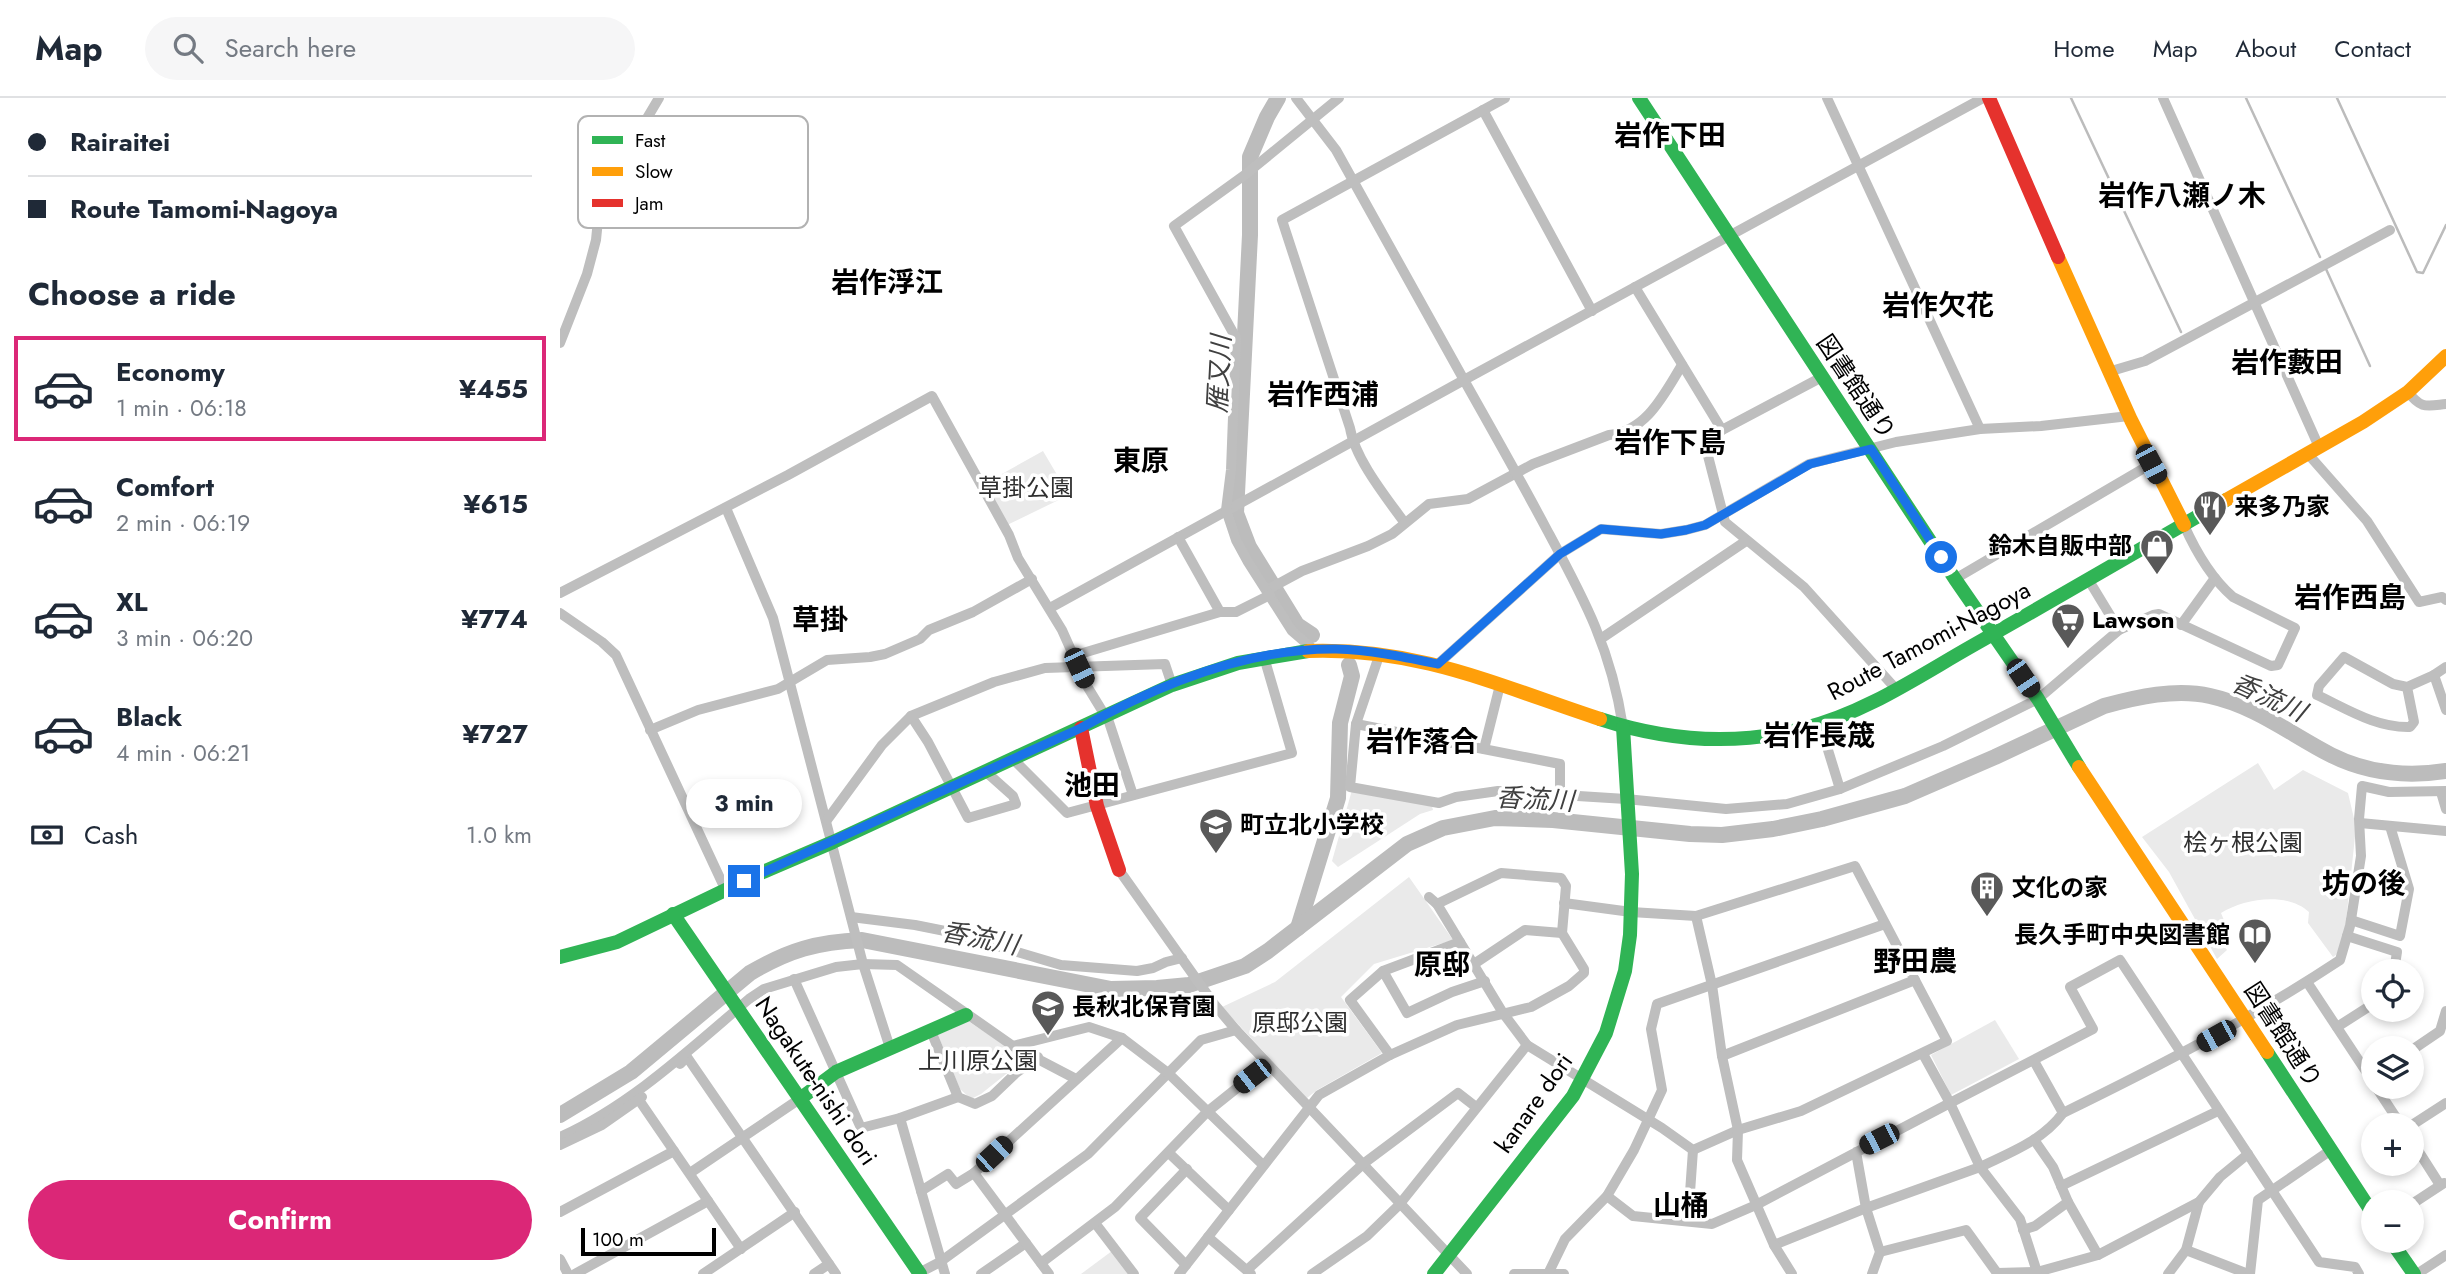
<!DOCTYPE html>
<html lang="en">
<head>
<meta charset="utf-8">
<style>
  :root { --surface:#fff; --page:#f6f6f7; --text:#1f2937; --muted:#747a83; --line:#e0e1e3; --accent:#db2777 }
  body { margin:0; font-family:Jost,"Noto Sans JP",sans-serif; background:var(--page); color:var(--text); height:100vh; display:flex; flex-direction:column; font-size:26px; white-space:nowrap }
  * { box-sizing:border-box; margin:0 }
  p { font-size:23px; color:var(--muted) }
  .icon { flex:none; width:38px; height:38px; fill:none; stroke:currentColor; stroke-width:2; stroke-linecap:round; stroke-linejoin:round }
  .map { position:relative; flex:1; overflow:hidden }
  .drawer { display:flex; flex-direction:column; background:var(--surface); width:560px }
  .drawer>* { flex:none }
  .banner { display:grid; align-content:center; height:154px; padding:0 28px; background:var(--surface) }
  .buttons { position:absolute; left:1801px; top:861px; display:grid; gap:14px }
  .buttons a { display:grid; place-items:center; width:63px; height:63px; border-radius:50%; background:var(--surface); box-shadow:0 4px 10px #0003; font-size:35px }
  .scale { position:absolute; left:21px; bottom:18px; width:135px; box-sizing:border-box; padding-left:7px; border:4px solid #000; border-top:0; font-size:19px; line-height:24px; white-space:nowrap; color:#000; -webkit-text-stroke:5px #fff; paint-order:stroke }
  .end { position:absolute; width:32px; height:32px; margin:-16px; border:9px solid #1a73e8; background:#fff; box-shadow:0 0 0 4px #fff }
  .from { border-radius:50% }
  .bubble { position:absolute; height:49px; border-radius:24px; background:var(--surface); box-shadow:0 4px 10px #0003; font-size:23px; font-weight:700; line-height:49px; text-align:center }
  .car { position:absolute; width:21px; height:42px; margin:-21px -10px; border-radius:9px; box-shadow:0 0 5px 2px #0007; background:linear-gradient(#222 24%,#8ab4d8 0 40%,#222 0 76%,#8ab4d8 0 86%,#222 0) }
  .banner b { display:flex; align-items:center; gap:24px; height:66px; font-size:26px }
  .banner b+b { border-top:2px solid var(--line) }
  .banner i { width:18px; height:18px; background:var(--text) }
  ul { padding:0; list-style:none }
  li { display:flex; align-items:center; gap:21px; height:105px; margin:0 14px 10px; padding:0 14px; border:4px solid transparent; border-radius:0px }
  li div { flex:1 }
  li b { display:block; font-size:26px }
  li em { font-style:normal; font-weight:700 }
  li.current { border-color:var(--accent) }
  li>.icon { width:63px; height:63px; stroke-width:1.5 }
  h2 { padding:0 28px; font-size:32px; line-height:84px }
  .pay { display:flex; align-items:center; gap:18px; height:77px; padding:0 28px; font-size:26px }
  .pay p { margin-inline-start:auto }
  .primary-button { display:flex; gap:14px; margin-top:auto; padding:14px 28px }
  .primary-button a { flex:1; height:80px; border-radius:42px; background:var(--accent); color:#fff; font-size:28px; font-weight:700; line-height:80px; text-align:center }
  header { display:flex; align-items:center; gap:42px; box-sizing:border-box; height:98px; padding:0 35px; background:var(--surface); border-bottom:2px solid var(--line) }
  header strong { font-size:33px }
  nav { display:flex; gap:38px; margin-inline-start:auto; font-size:24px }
  .search { width:490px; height:63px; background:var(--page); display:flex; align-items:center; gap:18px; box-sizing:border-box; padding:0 24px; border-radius:38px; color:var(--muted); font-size:26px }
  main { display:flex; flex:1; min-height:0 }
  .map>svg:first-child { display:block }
  .green { fill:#eaeaea }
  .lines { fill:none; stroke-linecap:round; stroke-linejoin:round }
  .stream { stroke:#bcbcbc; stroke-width:2.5 }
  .river { stroke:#bcbcbc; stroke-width:16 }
  .street { stroke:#bebebe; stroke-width:10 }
  .fast { stroke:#30b455; stroke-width:14 }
  .slow { stroke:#ff9f0a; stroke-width:14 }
  .jam { stroke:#e5322d; stroke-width:14 }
  .route { stroke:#1a73e8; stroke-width:9 }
  .labels { text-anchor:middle; stroke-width:7; stroke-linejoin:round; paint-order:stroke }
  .street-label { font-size:24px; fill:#000; stroke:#fff }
  .park-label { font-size:24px; fill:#2f2f2f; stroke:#fff }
  .poi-label { font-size:24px; font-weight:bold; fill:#000; stroke:#fff; text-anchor:start }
  .water-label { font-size:26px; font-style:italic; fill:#404040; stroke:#fff }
  .quarter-label { font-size:28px; font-weight:bold; fill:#000; stroke:#fff }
  .key { fill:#fff; stroke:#b2b2b2; stroke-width:2 }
  .key-label { font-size:19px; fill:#000 }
</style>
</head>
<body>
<header>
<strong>Map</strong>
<div class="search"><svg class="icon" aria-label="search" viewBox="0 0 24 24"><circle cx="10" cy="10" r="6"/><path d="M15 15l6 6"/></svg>Search here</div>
<nav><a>Home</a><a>Map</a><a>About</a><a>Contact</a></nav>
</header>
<main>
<section class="drawer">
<div class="banner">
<b><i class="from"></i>Rairaitei</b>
<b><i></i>Route Tamomi-Nagoya</b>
</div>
<h2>Choose a ride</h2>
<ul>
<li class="current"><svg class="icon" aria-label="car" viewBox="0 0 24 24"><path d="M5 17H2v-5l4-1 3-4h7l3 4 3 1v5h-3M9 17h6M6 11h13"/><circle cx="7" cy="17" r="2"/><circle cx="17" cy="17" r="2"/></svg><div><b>Economy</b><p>1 min · 06:18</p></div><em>¥455</em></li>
<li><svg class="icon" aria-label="car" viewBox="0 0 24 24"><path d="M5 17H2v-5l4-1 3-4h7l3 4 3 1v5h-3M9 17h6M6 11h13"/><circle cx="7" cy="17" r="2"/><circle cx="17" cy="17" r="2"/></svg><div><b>Comfort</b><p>2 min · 06:19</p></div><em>¥615</em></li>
<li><svg class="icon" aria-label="car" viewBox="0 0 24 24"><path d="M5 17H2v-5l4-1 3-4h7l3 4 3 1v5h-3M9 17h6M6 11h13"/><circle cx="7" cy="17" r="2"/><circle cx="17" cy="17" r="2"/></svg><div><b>XL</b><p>3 min · 06:20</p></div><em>¥774</em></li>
<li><svg class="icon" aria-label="car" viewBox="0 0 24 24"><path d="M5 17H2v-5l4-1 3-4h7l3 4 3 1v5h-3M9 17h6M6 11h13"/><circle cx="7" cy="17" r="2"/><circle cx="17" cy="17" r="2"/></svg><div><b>Black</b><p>4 min · 06:21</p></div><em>¥727</em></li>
</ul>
<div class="pay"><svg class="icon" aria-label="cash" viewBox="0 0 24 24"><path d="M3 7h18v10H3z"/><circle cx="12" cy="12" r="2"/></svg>Cash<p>1.0 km</p></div>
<div class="primary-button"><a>Confirm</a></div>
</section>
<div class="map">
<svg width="1886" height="1176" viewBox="0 0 1886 1176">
  <rect width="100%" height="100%" fill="#fff"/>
  <g class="green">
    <polygon points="483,353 509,397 447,427 424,386"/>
    <path d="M1698,665l16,27 29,-20 45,23 8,34 -13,123 -10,7 -25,-34 1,-11c-22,-20 -64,-14 -88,1l9,22 -7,9 4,6 -10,9 -48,-87 -27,-35z"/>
    <polygon points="792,692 872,708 873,712 860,716 778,769 772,763"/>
    <polygon points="849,779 893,842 814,866 781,899 822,955 757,992 747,1000 662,909 715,884"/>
    <polygon points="1435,922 1459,961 1391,997 1371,957"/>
    <polygon points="408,923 461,958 461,964 421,996 411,1001 400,991 378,937"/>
    <polygon points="552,1153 569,1176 521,1176"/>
  </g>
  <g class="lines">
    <g class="stream">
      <polyline points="1511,0 1621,234"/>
      <polyline points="1686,0 1760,159"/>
      <polyline points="1777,0 1857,174 1863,175 1886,127"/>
      <polyline points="1766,171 1810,268"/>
    </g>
    <g class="river">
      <polyline points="718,0 707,19 690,59 690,137 676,415 689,449 737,527 752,537"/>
      <polyline points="738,830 778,700 780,625 792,578 789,567"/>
      <path d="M0,1017l71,-43 119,-99c39,-23 67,-31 112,-33l249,49 46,-1 32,-3 56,-19 23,-15 139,-107 36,-16 52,-10 58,2 137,14 32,1 51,-6 49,-10 83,-23 90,-39 109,-51c33,-9 72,-18 106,-10 46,10 80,38 121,59 36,18 76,22 115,16"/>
    </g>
    <g class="street">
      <polyline points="1267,0 1420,331"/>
      <polyline points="1603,0 1759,349"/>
      <polyline points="923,12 1032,213"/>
      <polyline points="1075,189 1162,332 1154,337 1147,354 1165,424 1244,489 1336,591"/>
      <polyline points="0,245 27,176 36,142 38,122 52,79 99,0"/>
      <polyline points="1548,274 1585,263 1830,132"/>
      <path d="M1848,294c13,17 18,14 38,12"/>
      <polyline points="1162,332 1262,279"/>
      <polyline points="1748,356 1807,423 1859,504 1882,499 1886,502"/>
      <polyline points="166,410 213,520 303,866 330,950"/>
      <path d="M844,424c-18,-25 -49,-63 -54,-94l-68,-208 223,-122"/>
      <polyline points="618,439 660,514"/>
      <polyline points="1395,481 1591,366"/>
      <polyline points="1528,481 1559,532"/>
      <path d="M707,492l35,-19 66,-25 24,-12 37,-30 39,-5 65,-35 76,-29c38,-4 55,-41 73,-70"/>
      <polyline points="0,495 228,377 372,298 449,437 458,460 502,532 527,588 549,624 573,697"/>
      <polyline points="490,510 904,282 776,52 736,0"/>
      <polyline points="0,515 42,544 56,557 166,793"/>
      <polyline points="1621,527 1655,480"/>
      <polyline points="1042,540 1186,443"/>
      <polyline points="753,551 732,533 688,464 676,442 666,412 671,372 676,240 614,128 686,76 779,0"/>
      <path d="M820,555l-24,71 -6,63 89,16 17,-6 42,-6 128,8 100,10 61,-5 53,-15 103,-43 95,-47 81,-69 34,-15 6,-1 112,52 7,-1 17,-37 -62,-31c-22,-19 -37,-45 -49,-72"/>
      <polyline points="512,556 523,555 660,514 676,514 710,497"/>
      <polyline points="878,566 1000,456 1041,431 1101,436 1126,432 1145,427 1162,417 1249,366 1336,344 1420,331 1481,328 1569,318"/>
      <polyline points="1886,569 1874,577 1886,612"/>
      <path d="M1847,589l7,35 -4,5c-34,1 -63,-18 -93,-32l2,-9 25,-29 49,27 14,3 27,-12"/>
      <polyline points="351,618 368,644 408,720 456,706 453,698 425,673"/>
      <polyline points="796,626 1000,666 1000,696"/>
      <polyline points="1260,626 1280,691"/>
      <path d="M1063,629c-12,-79 -39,-128 -76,-197 -27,-51 -55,-100 -83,-150l519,-282"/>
      <polyline points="90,632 138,612 218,591 267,562 310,559 325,556 360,541 369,532 413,514 472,481"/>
      <polyline points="924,651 940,587"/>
      <polyline points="452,660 507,715 732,655 704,559"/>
      <polyline points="1881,694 1886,711"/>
      <polyline points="267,722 322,647 351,618 434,584 485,570 605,566 612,587"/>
      <polyline points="1800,725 1886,733"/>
      <polyline points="559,772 654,906 676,932 907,1176"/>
      <polyline points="869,799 877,806 943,915 967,947 1102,1030 1133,1052 1178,1032 1241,1013 1387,943 1295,768 1136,818 1071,814 1004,805"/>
      <polyline points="1136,818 1152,887 1162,958 1178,1032 1177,1062 1214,1147 1306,1110 1320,1154 1312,1176"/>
      <polyline points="291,819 355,827 390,834 501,867 577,873 593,870 606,864 622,860"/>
      <polyline points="1791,822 1840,838 1849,791 1830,728"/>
      <polyline points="1787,838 1837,854 1834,873"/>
      <polyline points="914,866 965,832 1002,835"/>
      <polyline points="823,873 847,915 892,894 925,883"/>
      <polyline points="234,881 301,1030 340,1020 398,999"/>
      <polyline points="1747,884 1813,984"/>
      <polyline points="1777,929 1813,906"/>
      <polyline points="371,933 398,999 415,1006 432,998 456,975 478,959"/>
      <polyline points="453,948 529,929 562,940"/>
      <polyline points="1852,952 1880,933 1886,913"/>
      <polyline points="1363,956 1390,1005 1533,931 1510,889 1560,862 1759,1164 1795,1169 1799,1176"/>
      <polyline points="830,957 790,902 823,873 900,844"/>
      <polyline points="1162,958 1355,882"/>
      <polyline points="1474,963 1503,1015"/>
      <polyline points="120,966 127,959 276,1176"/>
      <polyline points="1816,989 1841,1027"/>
      <polyline points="79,1002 181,1151"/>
      <polyline points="340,1020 385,1176"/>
      <polyline points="1852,1027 1886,1005"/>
      <path d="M0,1039c71,-32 130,-88 189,-138l15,-10 72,-22 27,-3 34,1 116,81 63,33"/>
      <polyline points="1475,1043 1493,1069 1508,1104 1538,1157"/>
      <polyline points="1852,1043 1880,1087"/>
      <polyline points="0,1047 42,1027 82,999"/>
      <polyline points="609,1055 669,1112"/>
      <polyline points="130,1075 241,1000"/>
      <polyline points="1501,1088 1658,1013"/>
      <polyline points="361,1093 388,1076 396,1086 414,1075"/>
      <polyline points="1047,1098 1073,1118 1152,1126 1196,1107 1390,1005 1420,1069 1306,1110 1296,1054"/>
      <polyline points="1852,1106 1884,1085"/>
      <polyline points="0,1114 114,1053"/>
      <polyline points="1128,1123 1133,1052"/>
      <polyline points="535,1125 574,1176"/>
      <polyline points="1463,1132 1475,1128 1508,1104"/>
      <polyline points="648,1139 691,1176"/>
      <polyline points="1214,1147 1232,1176"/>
      <polyline points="1626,1152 1688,1176"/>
      <polyline points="1320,1154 1406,1132 1437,1175 1477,1174 1538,1157 1639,1104 1660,1079 1688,1056"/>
      <polyline points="0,1161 8,1176"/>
      <polyline points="481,1165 555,1109 647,1014 707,966"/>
      <polyline points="626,1167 580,1120 627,1071"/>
      <polyline points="687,1172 803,1066 898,995 916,1009"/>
      <path d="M1477,1174l-17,-53 -40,-52c31,-15 62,-26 83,-54 96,-47 188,-94 277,-153l10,-34 11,-70 -2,-37 3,-33 27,6 57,-1"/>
      <polyline points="359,1175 380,1164 528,1056 641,942 676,932"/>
      <polyline points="15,1176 148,1103"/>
      <polyline points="143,1176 235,1114"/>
      <polyline points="254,1176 269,1166"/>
      <polyline points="421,1176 466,1145"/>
      <polyline points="489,1176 414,1075 562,940 608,975 703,1067"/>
      <polyline points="619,1176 759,997 830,957 897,927 971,909 1009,888 1024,875 1024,871 1002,835 1006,788 1001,780 941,775 877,806"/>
      <polyline points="752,1176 807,1138 839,1107 967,947"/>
      <polyline points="954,1176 1004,1176"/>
      <polyline points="988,1176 1005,1141 1047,1098 1074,1052 1102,992 1091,931 1097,906 1325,826"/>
      <polyline points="1608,1176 1626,1152 1639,1104"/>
      <polyline points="1690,1176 1698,1102 1771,1052"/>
      <polyline points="1857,1176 1886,1157"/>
    </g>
    <g class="fast">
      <polyline points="1079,0 1395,481 1478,601 1519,669"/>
      <path d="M1040,621c67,22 137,27 205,9 60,-15 114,-52 167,-82 85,-48 169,-97 254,-146"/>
      <polyline points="113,816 360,1176"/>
      <polyline points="0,859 57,844 203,774 273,744 612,587 678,565 748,553"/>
      <polyline points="1707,954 1813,1116"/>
      <polyline points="241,1000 276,974 406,917"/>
      <polyline points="1831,1143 1854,1176"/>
      <polyline points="874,1176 1013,998 1046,935 1065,873 1070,837 1072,776 1063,629"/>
    </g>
    <g class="slow">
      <polyline points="1498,159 1571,322 1624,427"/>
      <polyline points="1666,402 1803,324 1848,294 1886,258"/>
      <path d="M748,553c110,-4 191,35 292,68"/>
      <polyline points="1519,669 1707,954"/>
    </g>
    <g class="jam">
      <polyline points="1429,0 1498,159"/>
      <polyline points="521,630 537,708 559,772"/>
    </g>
  </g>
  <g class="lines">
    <path class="route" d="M184,783l337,-153c76,-43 167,-80 255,-79 35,1 68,8 102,15l122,-110 41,-25 60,5 25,-4 19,-5 105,-61 61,-15 70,108"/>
  </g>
  <defs>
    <g id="restaurant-pin" transform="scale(1.75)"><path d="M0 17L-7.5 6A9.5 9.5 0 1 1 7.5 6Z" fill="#595959" stroke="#fff"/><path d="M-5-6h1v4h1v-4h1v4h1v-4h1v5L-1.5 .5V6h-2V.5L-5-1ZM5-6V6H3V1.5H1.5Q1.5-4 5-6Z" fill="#fff"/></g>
    <g id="shop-pin" transform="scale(1.75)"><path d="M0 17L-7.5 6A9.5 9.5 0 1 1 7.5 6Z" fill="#595959" stroke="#fff"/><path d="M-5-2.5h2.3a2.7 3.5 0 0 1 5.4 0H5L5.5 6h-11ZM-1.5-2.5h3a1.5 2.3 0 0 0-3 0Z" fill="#fff"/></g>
    <g id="supermarket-pin" transform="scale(1.75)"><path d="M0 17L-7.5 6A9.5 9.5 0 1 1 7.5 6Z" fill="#595959" stroke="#fff"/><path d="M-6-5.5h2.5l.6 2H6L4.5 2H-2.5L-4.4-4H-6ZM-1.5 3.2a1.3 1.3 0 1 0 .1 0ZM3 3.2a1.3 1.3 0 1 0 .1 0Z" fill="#fff"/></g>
    <g id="school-pin" transform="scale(1.75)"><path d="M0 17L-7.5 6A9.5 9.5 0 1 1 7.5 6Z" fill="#595959" stroke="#fff"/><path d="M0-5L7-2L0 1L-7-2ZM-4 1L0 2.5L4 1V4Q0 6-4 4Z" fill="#fff"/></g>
    <g id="building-pin" transform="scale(1.75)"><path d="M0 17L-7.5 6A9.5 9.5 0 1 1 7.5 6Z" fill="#595959" stroke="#fff"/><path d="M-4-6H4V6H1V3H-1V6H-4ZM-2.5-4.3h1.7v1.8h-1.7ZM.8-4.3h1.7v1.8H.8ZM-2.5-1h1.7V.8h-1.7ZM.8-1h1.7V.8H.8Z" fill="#fff"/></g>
    <g id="library-pin" transform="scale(1.75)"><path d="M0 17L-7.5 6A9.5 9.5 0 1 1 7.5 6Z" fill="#595959" stroke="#fff"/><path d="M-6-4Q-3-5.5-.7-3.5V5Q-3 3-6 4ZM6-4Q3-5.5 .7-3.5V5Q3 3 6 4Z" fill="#fff"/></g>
  </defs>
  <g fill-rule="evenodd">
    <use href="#restaurant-pin" x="1650" y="409"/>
    <use href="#shop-pin" x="1597" y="448"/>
    <use href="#supermarket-pin" x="1508" y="522"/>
    <use href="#school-pin" x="656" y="727"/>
    <use href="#building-pin" x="1427" y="790"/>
    <use href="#library-pin" x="1695" y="837"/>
    <use href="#school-pin" x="488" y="909"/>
  </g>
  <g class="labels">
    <g class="street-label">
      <text transform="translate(1296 289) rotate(56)" y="8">図書館通り</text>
      <text transform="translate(1369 543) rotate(-28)" y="8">Route Tamomi-Nagoya</text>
      <text transform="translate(1723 937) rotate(57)" y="8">図書館通り</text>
      <text transform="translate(256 983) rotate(56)" y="8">Nagakute-nishi dori</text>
      <text transform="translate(974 1005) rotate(-55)" y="8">kanare dori</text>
    </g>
    <g class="park-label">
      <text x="466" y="398">草掛公園</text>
      <text x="1683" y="753">桧ヶ根公園</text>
      <text x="740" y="933">原邸公園</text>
      <text x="418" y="971">上川原公園</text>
    </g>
    <g class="poi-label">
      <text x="1674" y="417">来多乃家</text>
      <text x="1572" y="456" text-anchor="end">鈴木自販中部</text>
      <text x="1532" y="530">Lawson</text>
      <text x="680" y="735">町立北小学校</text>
      <text x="1452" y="798">文化の家</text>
      <text x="1670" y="845" text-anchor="end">長久手町中央図書館</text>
      <text x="512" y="917">長秋北保育園</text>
    </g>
    <g class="water-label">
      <text transform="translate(659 276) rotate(-87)" y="9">雁又川</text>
      <text transform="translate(1709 599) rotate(25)" y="9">香流川</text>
      <text transform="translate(975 701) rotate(3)" y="9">香流川</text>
      <text transform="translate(420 840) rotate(11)" y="9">香流川</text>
    </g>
    <g class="quarter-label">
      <text x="1110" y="47">岩作下田</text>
      <text x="1622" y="107">岩作八瀬ノ木</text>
      <text x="327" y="194">岩作浮江</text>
      <text x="1378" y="217">岩作欠花</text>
      <text x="1727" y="274">岩作藪田</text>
      <text x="763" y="306">岩作西浦</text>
      <text x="1110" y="354">岩作下島</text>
      <text x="581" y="372">東原</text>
      <text x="1790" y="509">岩作西島</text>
      <text x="260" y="531">草掛</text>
      <text x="1259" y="647">岩作長筬</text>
      <text x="862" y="653">岩作落合</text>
      <text x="532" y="697">池田</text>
      <text x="1804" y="795">坊の後</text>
      <text x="1355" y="873">野田農</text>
      <text x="882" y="876">原邸</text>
      <text x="1121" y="1117">山桶</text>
    </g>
  </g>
  <rect x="18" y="18" width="230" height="112" rx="10" class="key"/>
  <rect x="32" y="38" width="31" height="8" fill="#30b455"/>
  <rect x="32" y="69" width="31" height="9" fill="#ff9f0a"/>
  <rect x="32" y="101" width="31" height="8" fill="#e5322d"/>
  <g class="key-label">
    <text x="75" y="49">Fast</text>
    <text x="75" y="80">Slow</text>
    <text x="75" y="112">Jam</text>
  </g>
</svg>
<div class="buttons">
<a><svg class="icon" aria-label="locate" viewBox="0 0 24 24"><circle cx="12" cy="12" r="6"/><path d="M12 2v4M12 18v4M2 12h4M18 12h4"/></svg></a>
<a><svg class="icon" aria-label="layers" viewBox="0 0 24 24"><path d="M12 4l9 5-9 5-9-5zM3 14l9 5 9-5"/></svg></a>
<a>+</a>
<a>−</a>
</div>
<div class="scale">100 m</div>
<i class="end from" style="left:1381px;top:459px"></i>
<i class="end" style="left:184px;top:783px"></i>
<div class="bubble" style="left:126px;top:681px;width:116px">3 min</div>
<i class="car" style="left:1591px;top:366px;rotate:152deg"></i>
<i class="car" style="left:519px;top:570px;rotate:155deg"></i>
<i class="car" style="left:1463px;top:580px;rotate:146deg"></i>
<i class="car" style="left:1656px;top:938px;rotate:241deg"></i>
<i class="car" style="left:692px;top:978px;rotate:232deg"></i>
<i class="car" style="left:1319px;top:1041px;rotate:243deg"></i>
<i class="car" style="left:434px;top:1056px;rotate:47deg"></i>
</div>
</main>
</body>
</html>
